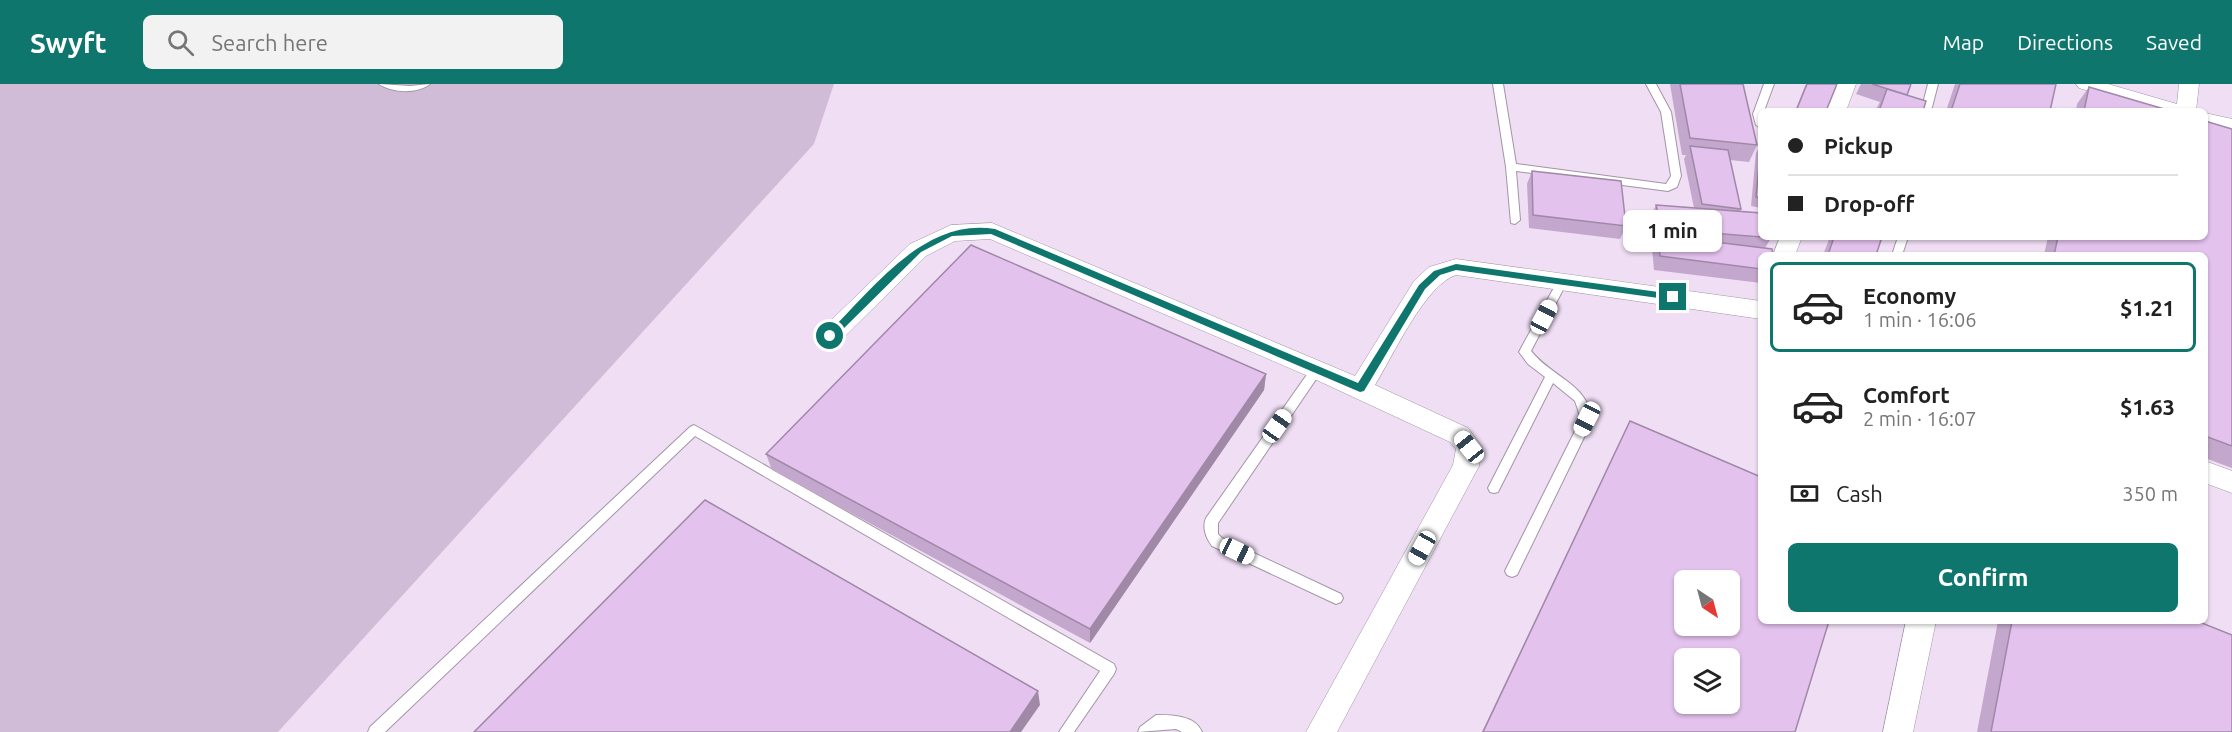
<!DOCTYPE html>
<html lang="en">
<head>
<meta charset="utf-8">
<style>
  :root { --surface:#fff; --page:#f2f2f2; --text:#222; --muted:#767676; --line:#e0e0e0; --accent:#0f766e }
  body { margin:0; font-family:Ubuntu,sans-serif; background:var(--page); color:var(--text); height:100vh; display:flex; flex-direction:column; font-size:22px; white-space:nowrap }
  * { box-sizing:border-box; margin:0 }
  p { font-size:20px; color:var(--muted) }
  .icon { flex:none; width:33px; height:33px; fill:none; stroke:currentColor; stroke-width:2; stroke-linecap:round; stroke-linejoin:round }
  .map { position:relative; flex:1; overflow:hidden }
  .details { position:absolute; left:1758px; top:168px; width:450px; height:372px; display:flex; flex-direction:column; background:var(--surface); border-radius:9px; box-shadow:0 2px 4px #0004 }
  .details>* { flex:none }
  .top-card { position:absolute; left:1758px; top:24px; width:450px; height:132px; border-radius:9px; box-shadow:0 2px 4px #0004; display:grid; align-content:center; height:132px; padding:0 30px; background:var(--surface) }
  .needle { width:39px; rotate:144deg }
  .buttons { position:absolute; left:1674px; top:486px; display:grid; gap:12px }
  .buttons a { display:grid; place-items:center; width:66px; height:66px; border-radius:9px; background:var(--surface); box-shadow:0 2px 4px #0004; font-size:30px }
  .end { position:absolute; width:27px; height:27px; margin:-14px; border:8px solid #0f766e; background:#fff; box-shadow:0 0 0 3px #fff }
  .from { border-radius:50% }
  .bubble { position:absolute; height:42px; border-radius:9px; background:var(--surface); box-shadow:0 2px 4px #0004; font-size:20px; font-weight:700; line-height:42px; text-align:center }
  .car { position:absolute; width:18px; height:36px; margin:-18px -9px; border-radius:8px; box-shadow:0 0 4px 2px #0007; background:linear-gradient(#fff 24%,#345 0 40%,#fff 0 76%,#345 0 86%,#fff 0) }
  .top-card b { display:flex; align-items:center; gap:21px; height:57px; font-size:22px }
  .top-card b+b { border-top:2px solid var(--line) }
  .top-card i { width:15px; height:15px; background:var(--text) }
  ul { padding:10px 0 0; list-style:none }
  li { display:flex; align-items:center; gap:18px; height:90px; margin:0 12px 9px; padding:0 18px; border:3px solid transparent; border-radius:9px }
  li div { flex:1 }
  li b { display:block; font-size:22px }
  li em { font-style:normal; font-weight:700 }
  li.current { border-color:var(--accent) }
  li>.icon { width:54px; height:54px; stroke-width:1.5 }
  .pay { display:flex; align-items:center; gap:15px; height:66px; padding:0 30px; font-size:22px }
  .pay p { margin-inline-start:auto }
  .cta { display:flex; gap:12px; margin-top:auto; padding:12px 30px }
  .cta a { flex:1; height:69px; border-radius:9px; background:var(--accent); color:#fff; font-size:24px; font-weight:700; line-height:69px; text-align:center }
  header { display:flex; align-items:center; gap:36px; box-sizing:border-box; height:84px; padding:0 30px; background:var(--accent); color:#fff }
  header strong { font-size:28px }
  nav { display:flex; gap:33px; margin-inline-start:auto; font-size:21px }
  .search { width:420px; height:54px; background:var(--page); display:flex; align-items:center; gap:15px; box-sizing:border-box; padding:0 21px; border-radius:9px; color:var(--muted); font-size:22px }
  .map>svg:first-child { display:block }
  .built { fill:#efdef4; fill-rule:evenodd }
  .green { fill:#d1bcd7 }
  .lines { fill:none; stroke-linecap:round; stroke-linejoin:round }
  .service-casing { stroke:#a195a4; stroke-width:2 }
  .minor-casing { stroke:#a195a4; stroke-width:1 }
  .service { fill:#fff; fill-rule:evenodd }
  .minor { fill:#fff; fill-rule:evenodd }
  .wall { fill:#c4a7cd }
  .shaded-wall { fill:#a088a7 }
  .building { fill:#e4c2ee; stroke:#a088a7; stroke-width:1.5; fill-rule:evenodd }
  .route { fill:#0f766e }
</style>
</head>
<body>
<header>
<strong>Swyft</strong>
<div class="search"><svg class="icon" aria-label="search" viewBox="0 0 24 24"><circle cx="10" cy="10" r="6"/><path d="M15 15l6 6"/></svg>Search here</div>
<nav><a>Map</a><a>Directions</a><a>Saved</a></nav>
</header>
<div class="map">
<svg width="2232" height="648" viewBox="0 0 2232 648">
  <rect width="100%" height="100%" fill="#f8ebfc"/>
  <path class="built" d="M834,0h1398v648h-1954l536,-588zM1761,27h444v126h-444zM1761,171h444v366h-444zM1684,496h46v46h-46zM1684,574h46v46h-46z"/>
  <polygon class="green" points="0,0 834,0 814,60 278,648 0,648"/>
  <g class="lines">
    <g class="service-casing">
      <g id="service">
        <path d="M379,0l31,2 20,-2c-13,10 -38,9 -51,0z"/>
        <polygon points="1493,0 1503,0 1516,80 1666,100 1671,92 1661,28 1646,0 1656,0 1671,28 1681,92 1677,103 1668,107 1516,87 1520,136 1515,140 1511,139 1506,83"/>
        <polygon points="1764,0 1774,0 1764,27 1761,27 1761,44 1756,41 1753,30"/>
        <polygon points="1928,0 1938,0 1931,27 1921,27"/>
        <polygon points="1898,153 1908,153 1902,171 1892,171"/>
        <path d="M1562,194l5,4 -36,69c22,27 54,31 62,68l-76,156 -5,2 -5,-2 -2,-4 76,-152 -6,-18 -22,-18 -55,109 -4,1 -4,-1 -2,-4 57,-111 -17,-13 -9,-12 38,-70z"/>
        <path d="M1317,281l4,1 2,3 -2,3 -103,151v11l4,4 119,56 2,4 -2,4 -5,2 -124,-58c-6,-8 -10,-18 -6,-28l107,-152z"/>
        <polygon points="694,341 1114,580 1116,585 1114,590 1074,648 1059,648 1100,587 695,352 385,648 368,648 370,643 690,343"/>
        <path d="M1156,631c16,0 39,0 46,17h-20l-6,-3 -38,3 2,-5z"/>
      </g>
    </g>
    <g class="minor-casing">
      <g id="minor">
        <polygon points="1836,0 1856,0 1846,27 1826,27"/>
        <polygon points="2076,0 2108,0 2177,20 2179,0 2199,0 2196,27 2155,27 2079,4"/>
        <polygon points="2205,29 2232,35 2232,49 2205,41"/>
        <path d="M992,139l363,153 59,-95 15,-14 27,-8 305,42v18l-305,-44c-31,10 -63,81 -81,110l93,43 14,19 -3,19 -142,266h-31l147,-267 3,-16 -6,-7 -142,-66 -318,-137 -35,2 -29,15 -87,86 -9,3 -9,-3 -3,-6 3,-6 89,-86 41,-19z"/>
        <polygon points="1780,153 1802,153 1795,171 1773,171"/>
        <polygon points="2205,377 2232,387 2232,409 2205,399"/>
        <polygon points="1906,537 1936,537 1913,648 1883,648"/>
      </g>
    </g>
    <use href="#service" class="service"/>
    <use href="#minor" class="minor"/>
  </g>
  <g class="wall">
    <polygon points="1670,0 1743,0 1757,61 1749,78 1730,76 1741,125 1740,127 1771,154 1761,171 1761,199 1654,186 1652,164 1655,156 1650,134 1656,121 1694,124 1684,75 1686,71 1682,71"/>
    <polygon points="1806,0 1837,0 1826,27 1795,27"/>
    <polygon points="1861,0 1911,0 1907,11 1923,27 1875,27 1880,18 1856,10"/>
    <polygon points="1955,0 2056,0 2050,27 1946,27"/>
    <polygon points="2089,3 2171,27 2076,27 2077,20"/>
    <polygon points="2232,45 2232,384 2205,374 2205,171 2044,171 2048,153 2205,153"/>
    <polygon points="1761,60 1761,124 1751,122 1756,69"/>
    <polygon points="1532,87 1626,142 1620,155 1529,144 1527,100"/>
    <polygon points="1830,153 1882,153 1876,171 1823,171"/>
    <polygon points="1266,290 1264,306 1090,559 772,386 766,370"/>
    <polygon points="1630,337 1795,648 1482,648"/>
    <polygon points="1998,537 2197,537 2232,648 1977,648"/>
  </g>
  <g class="shaded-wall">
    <polygon points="1266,290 1264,306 1090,559 1090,545"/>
    <polygon points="1038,607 1040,621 1021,648 1010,648"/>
  </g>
  <g class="building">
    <polygon points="1680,0 1743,0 1757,61 1690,54"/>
    <polygon points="1807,0 1837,0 1826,27 1796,27"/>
    <polygon points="1872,0 1911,0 1907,11"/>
    <polygon points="1960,0 2056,0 2050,27 1951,27"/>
    <polygon points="2089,3 2171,27 2084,27"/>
    <polygon points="1887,5 1926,17 1923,27 1879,27"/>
    <polygon points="2205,37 2232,45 2232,362 2205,352 2205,171 2054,171 2058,153 2205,153"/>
    <polygon points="1690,62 1728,66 1741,125 1702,120"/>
    <polygon points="1761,62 1761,114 1756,113"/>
    <polygon points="1532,87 1621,97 1626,142 1533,131"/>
    <polygon points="1656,121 1761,129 1761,153 1662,145"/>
    <polygon points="1658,151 1772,165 1773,171 1761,171 1761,185 1660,172"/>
    <polygon points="1834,153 1882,153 1876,171 1828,171"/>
    <polygon points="971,161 1266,290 1090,545 766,370"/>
    <path d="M1630,337l131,56v144h68l-34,111h-312zM1684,496h46v46h-46zM1684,574h46v46h-46z"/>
    <polygon points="705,416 1038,607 1010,648 474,648"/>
    <polygon points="2012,537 2197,537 2232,551 2232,648 1991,648"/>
  </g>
  <path class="route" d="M995,145l363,154 61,-98 15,-14 22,-7 217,30 4,3 -4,3 -217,-30 -16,5 -15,14 -61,102 -4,1 -369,-158 -39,2 -31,16 -88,87h-6v-5c45,-44 97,-117 168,-105z"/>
</svg>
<div class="buttons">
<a><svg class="needle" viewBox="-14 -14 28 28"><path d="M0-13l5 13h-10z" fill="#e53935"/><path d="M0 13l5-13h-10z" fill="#767676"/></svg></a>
<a><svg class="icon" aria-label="layers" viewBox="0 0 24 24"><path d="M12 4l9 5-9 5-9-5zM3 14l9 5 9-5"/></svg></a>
</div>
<i class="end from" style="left:830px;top:252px"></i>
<i class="end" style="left:1673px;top:213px"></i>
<div class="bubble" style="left:1623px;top:126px;width:99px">1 min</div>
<i class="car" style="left:1544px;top:233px;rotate:28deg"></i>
<i class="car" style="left:1587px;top:335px;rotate:207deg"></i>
<i class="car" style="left:1277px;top:342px;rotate:35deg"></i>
<i class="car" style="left:1469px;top:363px;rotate:321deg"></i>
<i class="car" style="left:1422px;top:464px;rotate:209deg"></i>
<i class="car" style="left:1237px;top:467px;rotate:115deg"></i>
<div class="top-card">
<b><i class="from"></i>Pickup</b>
<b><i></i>Drop-off</b>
</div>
<section class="details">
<ul>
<li class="current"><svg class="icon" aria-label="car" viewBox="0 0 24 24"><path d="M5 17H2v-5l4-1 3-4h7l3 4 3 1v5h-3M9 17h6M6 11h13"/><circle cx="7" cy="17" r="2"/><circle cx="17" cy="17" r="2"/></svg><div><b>Economy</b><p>1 min · 16:06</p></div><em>$1.21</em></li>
<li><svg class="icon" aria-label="car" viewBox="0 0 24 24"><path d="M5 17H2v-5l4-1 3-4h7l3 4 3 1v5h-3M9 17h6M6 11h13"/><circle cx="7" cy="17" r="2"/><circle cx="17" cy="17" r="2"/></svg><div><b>Comfort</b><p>2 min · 16:07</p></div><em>$1.63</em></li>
</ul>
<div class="pay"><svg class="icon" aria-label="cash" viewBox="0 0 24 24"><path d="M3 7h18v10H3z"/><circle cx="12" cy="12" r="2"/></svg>Cash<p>350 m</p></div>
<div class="cta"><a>Confirm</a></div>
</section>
</div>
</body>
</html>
